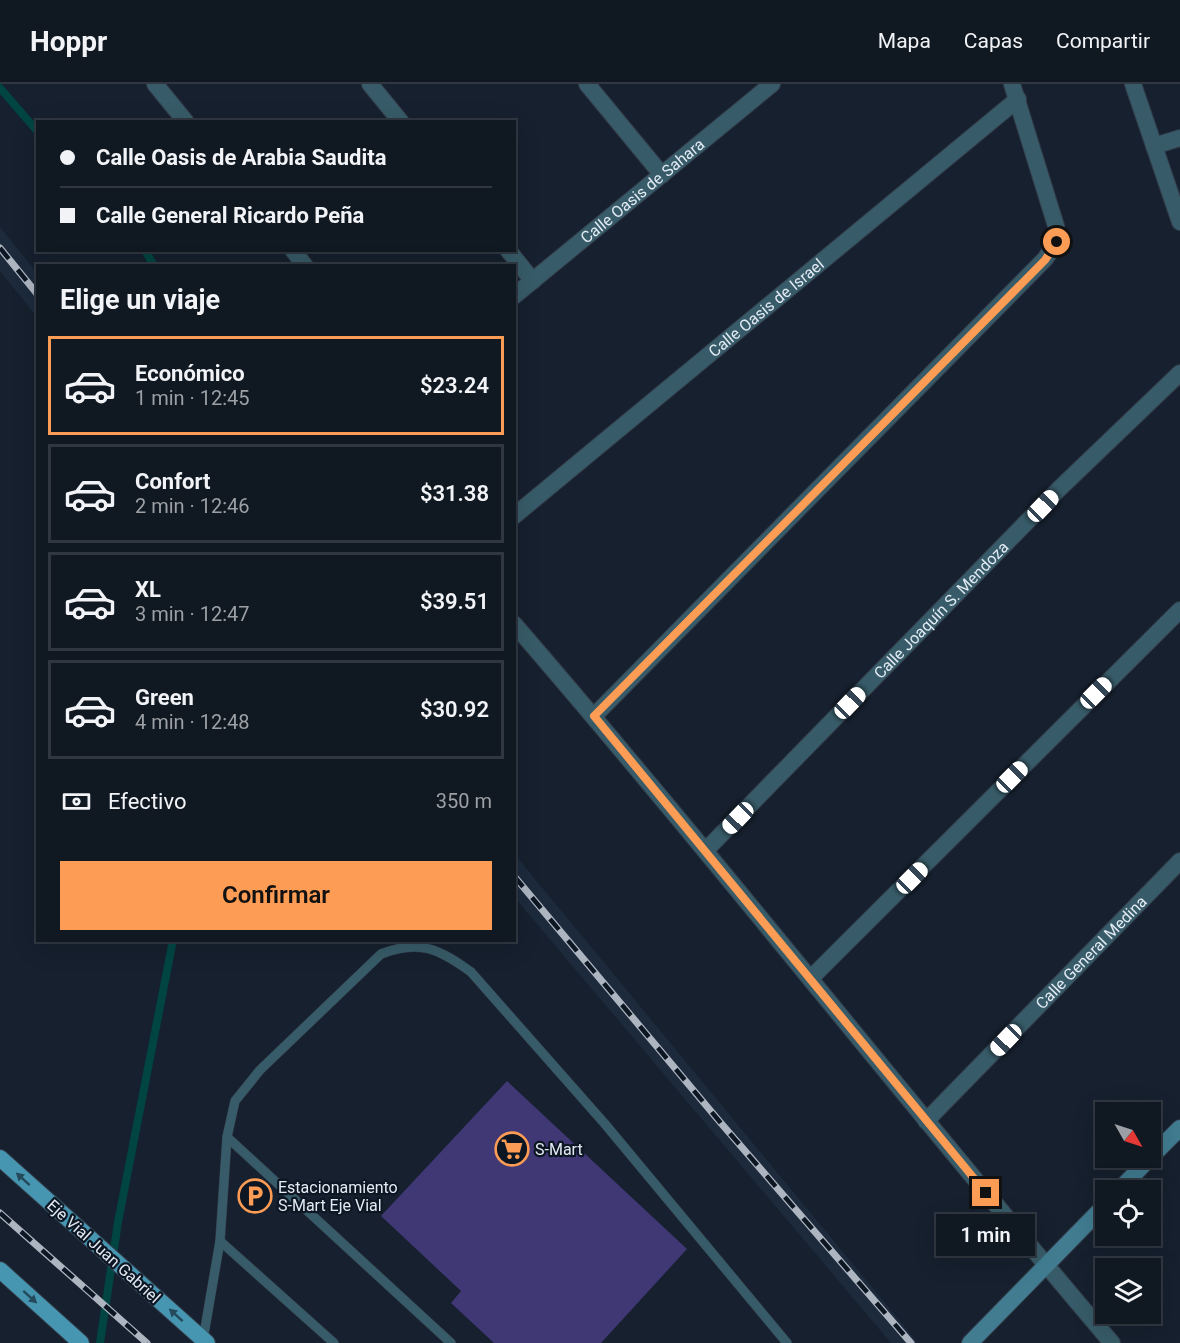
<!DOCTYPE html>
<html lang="es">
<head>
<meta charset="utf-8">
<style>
  :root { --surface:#101822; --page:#1e252f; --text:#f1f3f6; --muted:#9ca0a5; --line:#303740; --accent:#fd9c55 }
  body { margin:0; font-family:Roboto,sans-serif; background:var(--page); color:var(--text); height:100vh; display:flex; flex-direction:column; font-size:22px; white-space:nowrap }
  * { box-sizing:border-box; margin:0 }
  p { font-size:20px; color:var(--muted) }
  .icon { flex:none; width:33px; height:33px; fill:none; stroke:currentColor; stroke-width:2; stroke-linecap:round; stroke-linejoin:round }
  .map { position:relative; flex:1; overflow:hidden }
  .panel { position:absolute; left:36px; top:180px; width:480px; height:678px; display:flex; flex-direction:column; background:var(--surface); border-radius:0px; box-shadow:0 6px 24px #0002,0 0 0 2px var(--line) }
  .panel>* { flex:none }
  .guide { position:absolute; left:36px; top:36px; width:480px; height:132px; border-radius:0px; box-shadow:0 6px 24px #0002,0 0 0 2px var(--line); display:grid; align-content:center; height:132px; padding:0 24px; background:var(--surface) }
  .needle { width:39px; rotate:129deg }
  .buttons { position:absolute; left:1095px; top:1018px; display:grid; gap:12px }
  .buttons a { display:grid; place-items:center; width:66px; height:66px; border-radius:0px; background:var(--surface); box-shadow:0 6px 24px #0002,0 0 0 2px var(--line); font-size:30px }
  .end { position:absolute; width:27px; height:27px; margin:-14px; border:8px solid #fd9c55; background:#111; box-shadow:0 0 0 3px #111 }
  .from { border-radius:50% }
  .bubble { position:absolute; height:42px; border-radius:0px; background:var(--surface); box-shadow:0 6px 24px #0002,0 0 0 2px var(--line); font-size:20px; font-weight:600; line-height:42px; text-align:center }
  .car { position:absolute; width:18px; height:36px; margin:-18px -9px; border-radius:8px; box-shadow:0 0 4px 2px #0007; background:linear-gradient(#fff 24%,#345 0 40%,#fff 0 76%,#345 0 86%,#fff 0) }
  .guide b { display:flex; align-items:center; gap:21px; height:57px; font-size:22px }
  .guide b+b { border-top:2px solid var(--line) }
  .guide i { width:15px; height:15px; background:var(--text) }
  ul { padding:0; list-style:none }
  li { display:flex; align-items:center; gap:18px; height:99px; margin:0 12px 9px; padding:0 12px; border:3px solid var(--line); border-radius:0px }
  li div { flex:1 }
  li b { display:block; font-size:22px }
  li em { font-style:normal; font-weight:600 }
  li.current { border-color:var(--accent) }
  li>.icon { width:54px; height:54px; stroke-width:1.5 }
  h2 { padding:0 24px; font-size:27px; line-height:72px }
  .pay { display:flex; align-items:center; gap:15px; height:66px; padding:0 24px; font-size:22px }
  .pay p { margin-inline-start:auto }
  .action { display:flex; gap:12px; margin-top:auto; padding:12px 24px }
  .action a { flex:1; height:69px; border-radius:0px; background:var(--accent); color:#111; font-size:24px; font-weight:600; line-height:69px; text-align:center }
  header { display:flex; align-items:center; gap:36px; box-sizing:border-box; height:84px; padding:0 30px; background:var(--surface); border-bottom:2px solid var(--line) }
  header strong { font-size:28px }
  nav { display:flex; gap:33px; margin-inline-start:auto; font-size:21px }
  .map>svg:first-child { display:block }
  .built { fill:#1c2a3c }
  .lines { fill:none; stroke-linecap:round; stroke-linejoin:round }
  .stream { stroke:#004542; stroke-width:8 }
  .building { fill:#403775 }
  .service-casing { stroke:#333c4a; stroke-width:10 }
  .minor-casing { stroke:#333c4a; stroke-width:18 }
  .tertiary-casing { stroke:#333c4a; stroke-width:18 }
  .secondary-casing { stroke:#333c4a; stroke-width:18 }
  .primary-casing { stroke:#333c4a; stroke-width:18 }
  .service { stroke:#375b68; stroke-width:9 }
  .minor { stroke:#375b68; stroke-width:16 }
  .tertiary { stroke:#375b68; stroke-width:16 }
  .secondary { stroke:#417c91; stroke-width:16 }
  .primary { stroke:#4796b1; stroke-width:16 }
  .rail-casing { stroke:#adb5c0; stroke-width:7 }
  .rail { stroke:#0d1724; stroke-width:4.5; stroke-dasharray:14; stroke-linecap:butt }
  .oneway { fill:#244a5c }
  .route { stroke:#fd9c55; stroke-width:8 }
  .labels { text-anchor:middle; stroke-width:4.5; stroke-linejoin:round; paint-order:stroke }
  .street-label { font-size:16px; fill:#e2eaf3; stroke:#0d1724 }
  .poi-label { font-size:16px; fill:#e2eaf3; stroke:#0d1724; text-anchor:start }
</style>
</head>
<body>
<header>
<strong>Hoppr</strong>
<nav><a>Mapa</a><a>Capas</a><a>Compartir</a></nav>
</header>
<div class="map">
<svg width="1180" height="1259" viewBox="0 0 1180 1259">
  <rect width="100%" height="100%" fill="#16202e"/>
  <g class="built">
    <polygon points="0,143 37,189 37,233 0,187"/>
    <polygon points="515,770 526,784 918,1259 891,1259 515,814"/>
  </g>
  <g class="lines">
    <g class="stream">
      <polyline points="0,4 38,48"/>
      <polyline points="145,166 154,182"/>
      <polyline points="100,1259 118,1138 173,856"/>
    </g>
  </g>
  <polygon class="building" points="507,997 687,1165 601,1259 494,1259 451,1219 461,1207 381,1132"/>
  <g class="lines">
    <g class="service-casing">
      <g id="service">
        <polyline points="220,1157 334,1259"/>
        <polyline points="203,1256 220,1157 227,1053"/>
        <path d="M451,1259l-224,-206 8,-36 25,-31 121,-116c39,-15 58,-5 90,18l134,152 182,219"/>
      </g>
    </g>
    <g class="minor-casing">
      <g id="minor">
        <polyline points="155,0 186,38"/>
        <polyline points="370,0 401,38"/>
        <polyline points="587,0 662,91"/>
        <polyline points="1154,62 1180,54"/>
        <polyline points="293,166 305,182"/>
        <polyline points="508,166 533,197"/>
        <path id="s1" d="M514,212l258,-212"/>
        <path id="s2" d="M514,432l504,-417"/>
        <path d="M514,540c204,236 396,482 598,719"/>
        <polyline points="594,632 1045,175 1057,158 1056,142 1012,0"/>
        <path id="s3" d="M706,766l353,-361 121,-116"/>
        <polyline points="811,894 1180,526"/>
        <path id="s4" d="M926,1037l254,-260"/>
      </g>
    </g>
    <g class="tertiary-casing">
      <polyline id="tertiary" points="1133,0 1180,138"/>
    </g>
    <g class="secondary-casing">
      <g id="secondary">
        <polyline points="1150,1074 1180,1044"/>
        <polyline points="1118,1107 1150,1074"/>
        <polyline points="970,1259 1106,1120"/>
      </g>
    </g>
    <g class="primary-casing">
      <g id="primary">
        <polyline points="0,1074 207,1259"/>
        <polyline points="0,1186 81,1259"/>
      </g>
    </g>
    <use href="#service" class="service"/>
    <use href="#minor" class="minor"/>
    <use href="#tertiary" class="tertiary"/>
    <use href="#secondary" class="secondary"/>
    <use href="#primary" class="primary"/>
    <g class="rail-casing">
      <g id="rail">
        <polyline points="0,164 38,211"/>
        <polyline points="514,792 720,1038 911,1259"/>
        <polyline points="0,1129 147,1259"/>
      </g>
    </g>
    <use href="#rail" class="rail"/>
  </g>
  <defs><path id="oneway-solid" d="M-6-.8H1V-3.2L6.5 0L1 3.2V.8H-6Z" transform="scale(1.5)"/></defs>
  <g class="oneway">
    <use href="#oneway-solid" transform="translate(23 1095) rotate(-138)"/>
    <use href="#oneway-solid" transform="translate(30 1213) rotate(42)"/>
    <use href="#oneway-solid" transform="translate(176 1231) rotate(-138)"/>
  </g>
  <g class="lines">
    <polyline class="route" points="986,1109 594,632 1045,176 1057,158"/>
  </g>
  <defs>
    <g id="supermarket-ring" transform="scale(1.725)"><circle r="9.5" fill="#0d1724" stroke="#fd9c55" stroke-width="1.5"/><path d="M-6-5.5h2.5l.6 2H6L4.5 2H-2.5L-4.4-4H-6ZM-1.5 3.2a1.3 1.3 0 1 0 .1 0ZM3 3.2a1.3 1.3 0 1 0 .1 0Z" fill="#fd9c55"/></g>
    <g id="parking-ring" transform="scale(1.725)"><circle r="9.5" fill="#0d1724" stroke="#fd9c55" stroke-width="1.5"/><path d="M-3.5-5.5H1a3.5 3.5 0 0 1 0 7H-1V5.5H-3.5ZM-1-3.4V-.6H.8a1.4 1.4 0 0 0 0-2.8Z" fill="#fd9c55"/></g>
  </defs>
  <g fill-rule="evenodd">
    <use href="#supermarket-ring" x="512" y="1065"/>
    <use href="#parking-ring" x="255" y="1112"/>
  </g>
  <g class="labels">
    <g class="street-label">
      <text dy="6" stroke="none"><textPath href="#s1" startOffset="166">Calle Oasis de Sahara</textPath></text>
      <text dy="6" stroke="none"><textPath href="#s2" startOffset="327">Calle Oasis de Israel</textPath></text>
      <text dy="6" stroke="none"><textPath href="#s3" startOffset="336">Calle Joaquín S. Mendoza</textPath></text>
      <text dy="6" stroke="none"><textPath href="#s4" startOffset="236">Calle General Medina</textPath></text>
      <text transform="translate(104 1167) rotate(42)" y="6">Eje Vial Juan Gabriel</text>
    </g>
    <g class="poi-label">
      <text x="535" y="1071">S-Mart</text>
      <text x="278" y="1109">Estacionamiento<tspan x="278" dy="18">S-Mart Eje Vial</tspan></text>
    </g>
  </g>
</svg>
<div class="buttons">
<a><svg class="needle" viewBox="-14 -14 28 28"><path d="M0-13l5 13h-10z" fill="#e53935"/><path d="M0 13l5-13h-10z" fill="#9ca0a5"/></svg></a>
<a><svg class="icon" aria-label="locate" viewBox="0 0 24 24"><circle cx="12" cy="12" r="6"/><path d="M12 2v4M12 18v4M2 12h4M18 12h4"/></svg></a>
<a><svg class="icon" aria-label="layers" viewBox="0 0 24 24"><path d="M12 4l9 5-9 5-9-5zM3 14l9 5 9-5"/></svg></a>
</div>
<i class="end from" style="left:1057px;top:158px"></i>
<i class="end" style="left:986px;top:1109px"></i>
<div class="bubble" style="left:936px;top:1130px;width:99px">1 min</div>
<i class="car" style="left:1043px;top:422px;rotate:44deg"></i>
<i class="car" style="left:1096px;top:609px;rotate:45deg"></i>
<i class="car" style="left:850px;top:619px;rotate:44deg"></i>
<i class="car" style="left:1012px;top:693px;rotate:45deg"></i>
<i class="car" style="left:738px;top:734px;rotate:224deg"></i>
<i class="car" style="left:912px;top:794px;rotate:45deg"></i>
<i class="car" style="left:1006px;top:956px;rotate:224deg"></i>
<div class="guide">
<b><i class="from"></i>Calle Oasis de Arabia Saudita</b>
<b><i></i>Calle General Ricardo Peña</b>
</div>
<section class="panel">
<h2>Elige un viaje</h2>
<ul>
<li class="current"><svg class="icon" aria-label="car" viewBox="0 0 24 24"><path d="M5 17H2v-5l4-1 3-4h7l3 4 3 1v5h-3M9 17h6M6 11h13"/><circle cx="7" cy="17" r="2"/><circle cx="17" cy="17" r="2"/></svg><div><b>Económico</b><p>1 min · 12:45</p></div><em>$23.24</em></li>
<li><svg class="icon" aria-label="car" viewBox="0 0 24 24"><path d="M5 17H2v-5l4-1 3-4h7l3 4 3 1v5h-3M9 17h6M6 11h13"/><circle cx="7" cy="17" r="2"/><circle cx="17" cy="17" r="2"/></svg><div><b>Confort</b><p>2 min · 12:46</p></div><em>$31.38</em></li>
<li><svg class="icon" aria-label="car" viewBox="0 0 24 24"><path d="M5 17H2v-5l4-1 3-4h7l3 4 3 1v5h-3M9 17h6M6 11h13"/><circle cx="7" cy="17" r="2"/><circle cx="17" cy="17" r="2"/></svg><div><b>XL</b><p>3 min · 12:47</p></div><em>$39.51</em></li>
<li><svg class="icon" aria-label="car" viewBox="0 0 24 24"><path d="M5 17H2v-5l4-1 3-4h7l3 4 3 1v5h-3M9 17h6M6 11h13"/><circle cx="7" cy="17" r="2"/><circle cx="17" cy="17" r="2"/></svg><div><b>Green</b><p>4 min · 12:48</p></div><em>$30.92</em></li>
</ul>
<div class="pay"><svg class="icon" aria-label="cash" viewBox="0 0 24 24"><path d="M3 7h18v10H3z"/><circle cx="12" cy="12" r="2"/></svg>Efectivo<p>350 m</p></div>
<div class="action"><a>Confirmar</a></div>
</section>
</div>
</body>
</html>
